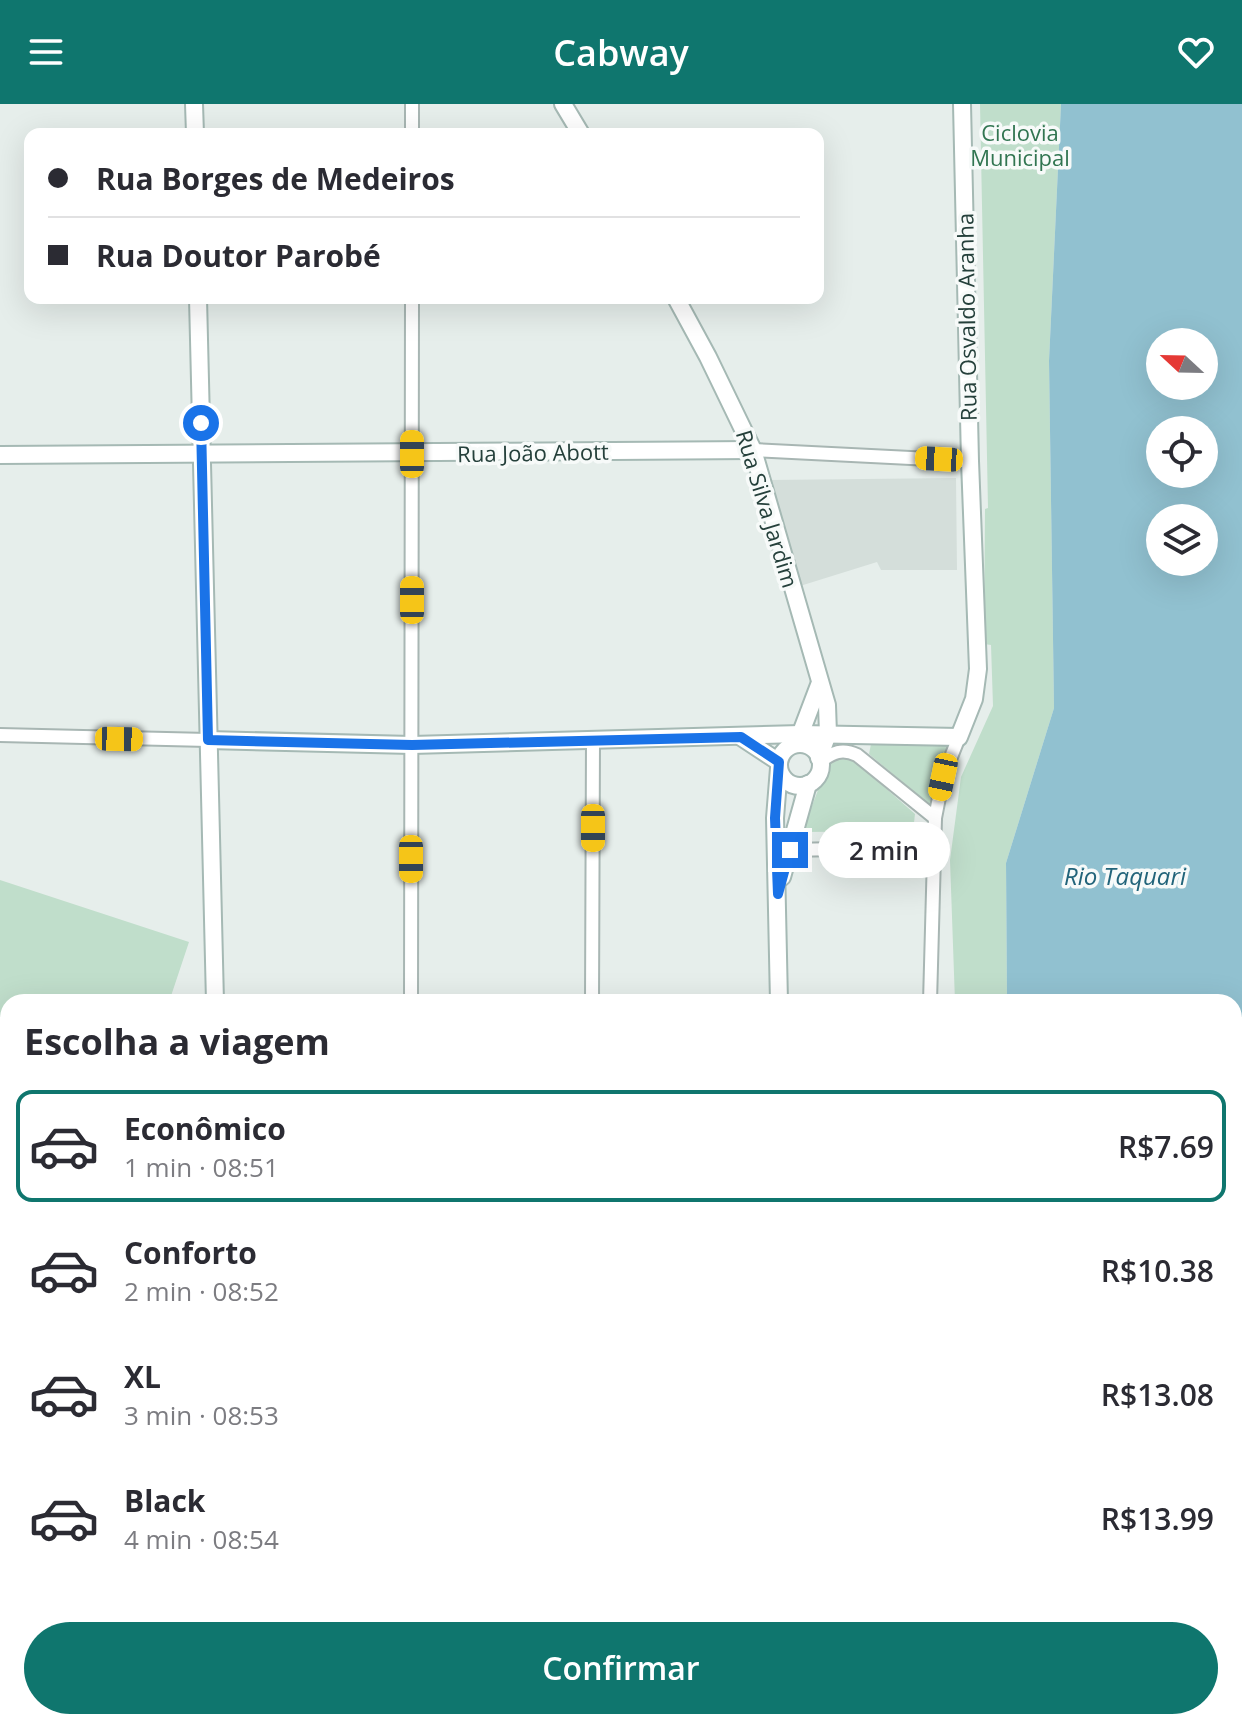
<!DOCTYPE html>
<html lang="pt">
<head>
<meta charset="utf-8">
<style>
  :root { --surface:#fff; --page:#f7f7f7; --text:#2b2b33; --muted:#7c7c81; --line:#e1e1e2; --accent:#0f766e }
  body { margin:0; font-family:"Open Sans",sans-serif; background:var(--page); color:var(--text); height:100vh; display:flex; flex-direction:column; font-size:30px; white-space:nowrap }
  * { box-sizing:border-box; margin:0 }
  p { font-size:26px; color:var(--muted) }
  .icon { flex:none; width:44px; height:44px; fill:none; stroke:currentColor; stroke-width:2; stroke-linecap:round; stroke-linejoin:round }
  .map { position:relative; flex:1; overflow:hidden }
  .panel { position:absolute; left:0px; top:890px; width:1242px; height:736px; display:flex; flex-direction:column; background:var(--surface); border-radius:24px 24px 0 0; box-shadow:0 8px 32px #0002 }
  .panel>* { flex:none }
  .guide { position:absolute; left:24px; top:24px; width:800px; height:176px; border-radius:16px; box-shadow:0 8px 32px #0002; display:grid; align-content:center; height:176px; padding:0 24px; background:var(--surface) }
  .needle { width:52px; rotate:292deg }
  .controls { position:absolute; left:1146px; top:224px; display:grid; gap:16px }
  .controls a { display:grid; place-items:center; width:72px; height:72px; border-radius:50%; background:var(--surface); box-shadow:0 8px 32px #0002; font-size:40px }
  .end { position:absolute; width:36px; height:36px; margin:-18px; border:10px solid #1a73e8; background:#fff; box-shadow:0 0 0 4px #fff }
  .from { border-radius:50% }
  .bubble { position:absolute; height:56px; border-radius:28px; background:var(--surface); box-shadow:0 8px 32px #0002; font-size:26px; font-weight:600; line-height:56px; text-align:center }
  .car { position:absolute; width:24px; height:48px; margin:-24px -12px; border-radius:10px; box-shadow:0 0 6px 2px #0007; background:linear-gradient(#f5c518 24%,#345 0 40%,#f5c518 0 76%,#345 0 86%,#f5c518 0) }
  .guide b { display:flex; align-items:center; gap:28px; height:76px; font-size:30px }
  .guide b+b { border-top:2px solid var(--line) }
  .guide i { width:20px; height:20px; background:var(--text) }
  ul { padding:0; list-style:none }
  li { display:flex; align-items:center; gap:24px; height:112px; margin:0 16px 12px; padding:0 8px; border:4px solid transparent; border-radius:16px }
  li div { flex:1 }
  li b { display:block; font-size:30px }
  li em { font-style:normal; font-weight:600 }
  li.current { border-color:var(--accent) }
  li>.icon { width:72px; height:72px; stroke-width:1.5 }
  h2 { padding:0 24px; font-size:36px; line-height:96px }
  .action { display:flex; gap:16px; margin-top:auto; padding:16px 24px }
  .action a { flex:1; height:92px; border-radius:48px; background:var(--accent); color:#fff; font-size:32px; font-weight:600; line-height:92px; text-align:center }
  header { display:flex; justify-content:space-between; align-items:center; height:104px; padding:0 24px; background:var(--accent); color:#fff; font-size:36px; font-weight:600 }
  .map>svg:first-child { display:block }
  .built { fill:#d4deda }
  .green { fill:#c0decb }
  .water { fill:#91c1d0; fill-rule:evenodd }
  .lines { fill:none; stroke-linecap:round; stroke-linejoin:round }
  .stream { stroke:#91c1d0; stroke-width:4 }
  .street-casing { stroke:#a8b6b3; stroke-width:16 }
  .secondary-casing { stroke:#a5b9b4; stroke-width:20 }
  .street { stroke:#fff; stroke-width:12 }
  .secondary { stroke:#fff; stroke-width:16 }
  .route { stroke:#1a73e8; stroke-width:10 }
  .labels { text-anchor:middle; stroke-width:7; stroke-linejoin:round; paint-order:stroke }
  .park-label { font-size:22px; fill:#317551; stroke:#f7faf9 }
  .street-label { font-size:22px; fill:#25403b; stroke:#f7faf9 }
  .water-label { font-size:24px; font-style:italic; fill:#22647a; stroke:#f7faf9 }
</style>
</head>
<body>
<header><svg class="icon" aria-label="menu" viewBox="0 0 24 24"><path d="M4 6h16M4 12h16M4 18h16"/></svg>Cabway<svg class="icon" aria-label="heart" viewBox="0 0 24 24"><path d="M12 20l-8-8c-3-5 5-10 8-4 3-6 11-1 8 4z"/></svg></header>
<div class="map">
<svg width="1242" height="1626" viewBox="0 0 1242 1626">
  <rect width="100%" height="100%" fill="#e6eeeb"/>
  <polygon class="built" points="956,374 957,466 881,466 877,458 800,482 770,376"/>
  <g class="green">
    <polygon points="980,0 1061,0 1049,257 1054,604 1006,759 1007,898 955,898 950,756 961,673 993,602 991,541 984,540 985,405 988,404"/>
    <polygon points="951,638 936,672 930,701 869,650 871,640"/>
    <polygon points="848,651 915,710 913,727 802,728 831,652"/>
    <polygon points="0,776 189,838 169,898 8,898 8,950 0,948"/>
  </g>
  <path class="water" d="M1061,0h181v1626h-248l6,-8h234v-720h-227l-1,-139 48,-155 -5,-347zM1160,238h44v44h-44zM1160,326h44v44h-44zM1160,414h44v44h-44z"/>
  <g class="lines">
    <g class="stream">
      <polyline points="0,1377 8,1377"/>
      <polyline points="407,1626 421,1618"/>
    </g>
    <g class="street-casing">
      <g id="street">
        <polyline points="412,30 412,0"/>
        <polyline points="753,346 970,357"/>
        <polyline points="0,631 208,636"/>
        <path d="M820,658c13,-10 22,-14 37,-7l78,63"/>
        <polyline points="790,746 933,743"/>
        <polyline points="411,898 412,194"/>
        <polyline points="592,898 593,637"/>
        <polyline points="930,898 935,714 943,673 959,633"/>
        <polyline points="0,1064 8,1064"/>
        <polyline points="0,1562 8,1567"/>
        <polyline points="107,1618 122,1626"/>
        <polyline points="581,1626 581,1618"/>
      </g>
    </g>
    <g class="secondary-casing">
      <g id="secondary">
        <polyline points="194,0 195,30"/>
        <polyline points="563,0 581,30"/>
        <polyline points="198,194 215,898"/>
        <polyline points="676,194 708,253 753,346 827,601 828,630 819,654"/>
        <polyline points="0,351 753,346"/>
        <polyline points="741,633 779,658"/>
        <polyline points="208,636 412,641 801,630 959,633 974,595 978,565 970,357 962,0"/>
        <polyline points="797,639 819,581"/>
        <circle cx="800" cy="661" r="21"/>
        <polyline points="779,664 775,714 779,898"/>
        <polyline points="782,773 808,680"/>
        <polyline points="0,1222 8,1222"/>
        <polyline points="808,1618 812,1626"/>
      </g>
    </g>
    <use href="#street" class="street"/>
    <use href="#secondary" class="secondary"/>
  </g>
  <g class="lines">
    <polyline class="route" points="201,319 208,636 412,641 741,633 779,658 775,714 778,790 790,746"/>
  </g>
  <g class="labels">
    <g class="park-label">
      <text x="1020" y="37">Ciclovia<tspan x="1020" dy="25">Municipal</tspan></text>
    </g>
    <g class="street-label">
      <text transform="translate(967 213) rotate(-91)" y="8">Rua Osvaldo Aranha</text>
      <text transform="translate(533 349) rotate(-1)" y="8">Rua João Abott</text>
      <text transform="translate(767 405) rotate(73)" y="8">Rua Silva Jardim</text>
    </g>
    <g class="water-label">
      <text x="1125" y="781">Rio Taquari</text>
    </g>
  </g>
</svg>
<div class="controls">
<a><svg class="needle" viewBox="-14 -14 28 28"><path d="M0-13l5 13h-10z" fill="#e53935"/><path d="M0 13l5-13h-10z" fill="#7c7c81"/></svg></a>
<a><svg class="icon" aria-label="locate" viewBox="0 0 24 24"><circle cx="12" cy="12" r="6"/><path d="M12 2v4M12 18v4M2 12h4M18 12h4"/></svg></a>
<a><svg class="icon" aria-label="layers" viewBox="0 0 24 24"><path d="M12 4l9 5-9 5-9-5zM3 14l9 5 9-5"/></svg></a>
</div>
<i class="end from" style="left:201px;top:319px"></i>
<i class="end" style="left:790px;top:746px"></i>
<div class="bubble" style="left:818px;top:718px;width:132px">2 min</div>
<i class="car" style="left:412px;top:350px;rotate:0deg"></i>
<i class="car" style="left:939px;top:355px;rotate:273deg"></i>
<i class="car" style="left:412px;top:496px;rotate:0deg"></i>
<i class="car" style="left:119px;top:635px;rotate:91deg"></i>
<i class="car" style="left:943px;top:673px;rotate:192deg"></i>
<i class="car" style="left:593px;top:724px;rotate:180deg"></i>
<i class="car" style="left:411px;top:755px;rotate:180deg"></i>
<div class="guide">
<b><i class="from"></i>Rua Borges de Medeiros</b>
<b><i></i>Rua Doutor Parobé</b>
</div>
<section class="panel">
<h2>Escolha a viagem</h2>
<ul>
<li class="current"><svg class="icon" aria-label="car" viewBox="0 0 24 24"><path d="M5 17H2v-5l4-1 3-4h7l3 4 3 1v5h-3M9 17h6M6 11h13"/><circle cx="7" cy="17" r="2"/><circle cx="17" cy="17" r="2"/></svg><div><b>Econômico</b><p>1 min · 08:51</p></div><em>R$7.69</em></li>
<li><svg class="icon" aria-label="car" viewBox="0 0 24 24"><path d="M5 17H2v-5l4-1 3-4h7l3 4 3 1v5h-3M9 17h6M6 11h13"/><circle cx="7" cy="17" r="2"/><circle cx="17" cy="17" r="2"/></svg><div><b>Conforto</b><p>2 min · 08:52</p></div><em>R$10.38</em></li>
<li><svg class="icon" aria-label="car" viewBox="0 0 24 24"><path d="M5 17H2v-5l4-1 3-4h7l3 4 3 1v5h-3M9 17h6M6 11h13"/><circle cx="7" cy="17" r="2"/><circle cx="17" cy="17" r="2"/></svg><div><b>XL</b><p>3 min · 08:53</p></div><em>R$13.08</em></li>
<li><svg class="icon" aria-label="car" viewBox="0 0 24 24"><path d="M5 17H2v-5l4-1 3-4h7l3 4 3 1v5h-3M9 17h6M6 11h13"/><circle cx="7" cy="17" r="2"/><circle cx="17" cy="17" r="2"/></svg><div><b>Black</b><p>4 min · 08:54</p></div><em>R$13.99</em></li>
</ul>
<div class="action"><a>Confirmar</a></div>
</section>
</div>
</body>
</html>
